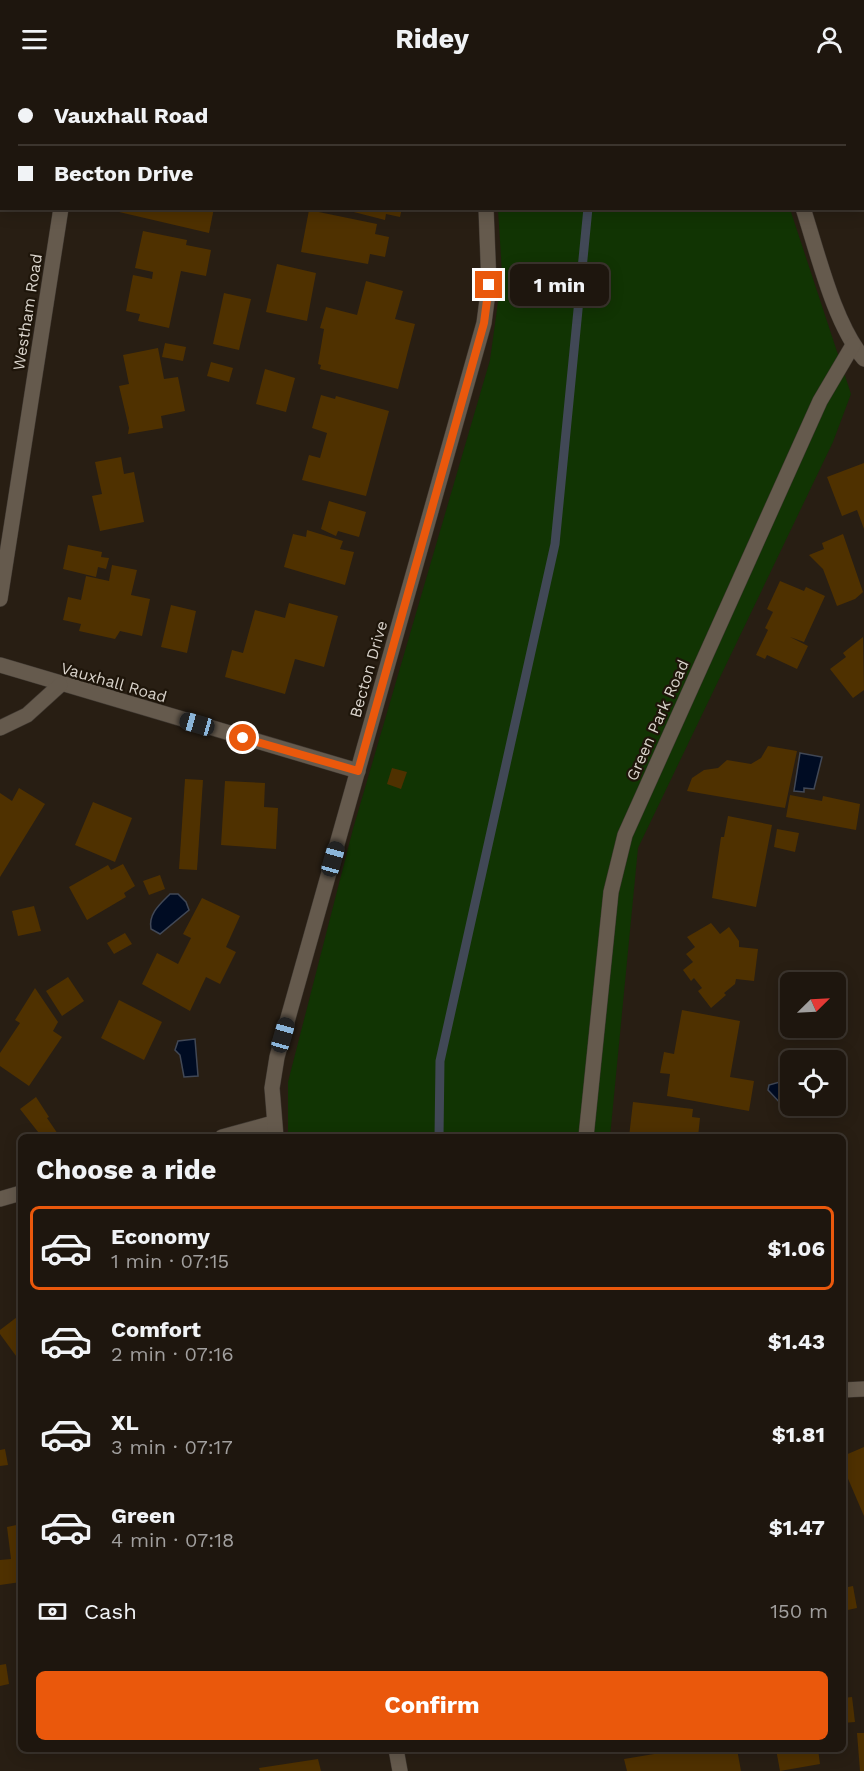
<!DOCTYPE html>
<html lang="en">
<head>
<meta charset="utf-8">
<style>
  :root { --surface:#1e160e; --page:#261f17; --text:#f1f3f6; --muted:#a19f9e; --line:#3c352e; --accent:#ea580c }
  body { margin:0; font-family:"Work Sans",sans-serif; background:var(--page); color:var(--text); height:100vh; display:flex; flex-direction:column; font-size:22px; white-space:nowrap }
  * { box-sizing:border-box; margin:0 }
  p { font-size:20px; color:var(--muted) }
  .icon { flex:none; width:33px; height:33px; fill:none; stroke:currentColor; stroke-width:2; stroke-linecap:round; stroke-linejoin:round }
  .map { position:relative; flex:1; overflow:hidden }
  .sheet { position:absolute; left:18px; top:1056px; width:828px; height:618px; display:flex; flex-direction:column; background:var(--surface); border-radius:9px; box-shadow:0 3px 15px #0003,0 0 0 2px var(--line) }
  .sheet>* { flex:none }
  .guide { position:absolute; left:0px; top:0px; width:864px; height:132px; box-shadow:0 3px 15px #0003,0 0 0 2px var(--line); display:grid; align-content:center; height:132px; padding:0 18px; background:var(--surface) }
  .needle { width:39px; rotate:66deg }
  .tools { position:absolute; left:780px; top:894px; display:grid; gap:12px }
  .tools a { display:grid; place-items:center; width:66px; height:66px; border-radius:9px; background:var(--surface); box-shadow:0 3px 15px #0003,0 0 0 2px var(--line); font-size:30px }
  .end { position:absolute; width:27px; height:27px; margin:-14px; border:8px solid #ea580c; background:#fff; box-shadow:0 0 0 3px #fff }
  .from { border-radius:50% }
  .bubble { position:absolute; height:42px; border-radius:9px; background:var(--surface); box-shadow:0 3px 15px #0003,0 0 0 2px var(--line); font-size:20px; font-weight:700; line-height:42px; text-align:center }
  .car { position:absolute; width:18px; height:36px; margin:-18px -9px; border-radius:8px; box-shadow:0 0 4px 2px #0007; background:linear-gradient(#222 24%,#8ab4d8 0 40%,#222 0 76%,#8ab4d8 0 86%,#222 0) }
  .guide b { display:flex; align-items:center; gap:21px; height:57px; font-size:22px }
  .guide b+b { border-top:2px solid var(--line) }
  .guide i { width:15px; height:15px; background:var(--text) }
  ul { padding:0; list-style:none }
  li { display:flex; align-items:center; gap:18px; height:84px; margin:0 12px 9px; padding:0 6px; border:3px solid transparent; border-radius:9px }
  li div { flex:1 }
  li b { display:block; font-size:22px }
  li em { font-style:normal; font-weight:700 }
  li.active { border-color:var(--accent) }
  li>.icon { width:54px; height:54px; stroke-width:1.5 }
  h2 { padding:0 18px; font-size:27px; line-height:72px }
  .pay { display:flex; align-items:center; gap:15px; height:66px; padding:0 18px; font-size:22px }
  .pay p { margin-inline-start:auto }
  .primary-button { display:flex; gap:12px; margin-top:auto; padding:12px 18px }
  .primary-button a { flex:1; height:69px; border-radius:9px; background:var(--accent); color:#fff; font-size:24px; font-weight:700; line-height:69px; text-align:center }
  header { display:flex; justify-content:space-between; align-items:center; height:78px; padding:0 18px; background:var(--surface); font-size:27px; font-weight:700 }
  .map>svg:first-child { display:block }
  .green { fill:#113403 }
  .water { fill:#000c23; stroke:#414856; stroke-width:1.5 }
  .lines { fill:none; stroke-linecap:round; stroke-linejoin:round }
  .stream { stroke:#414856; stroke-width:9 }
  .building { fill:#4f3100 }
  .minor-casing { stroke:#403932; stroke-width:16 }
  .minor { stroke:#655a4d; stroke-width:15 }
  .route { stroke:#ea580c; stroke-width:8 }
  .labels { text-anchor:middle; stroke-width:4.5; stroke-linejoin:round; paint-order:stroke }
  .street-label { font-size:16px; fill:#dad4cc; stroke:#1e150a }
</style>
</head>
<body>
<header><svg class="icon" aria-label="menu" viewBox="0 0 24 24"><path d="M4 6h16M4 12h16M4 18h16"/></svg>Ridey<svg class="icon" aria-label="person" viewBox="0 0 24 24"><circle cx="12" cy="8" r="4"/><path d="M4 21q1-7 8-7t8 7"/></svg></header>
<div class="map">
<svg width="864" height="1693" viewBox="0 0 864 1693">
  <rect width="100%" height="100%" fill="#281e13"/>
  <g class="green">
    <polygon points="488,0 763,0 763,1 488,2"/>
    <polygon points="498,131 790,131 851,316 833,364 638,770 610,1059 288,1059 288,1004 353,751 490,282 502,195"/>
  </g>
  <g class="water">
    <polygon points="800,675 822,679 814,711 804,710 804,714 794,713"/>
    <path d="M170,816h8l8,8 3,8 -29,24 -9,-5c-3,-15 9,-25 19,-35z"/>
    <polygon points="195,961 198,998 184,999 180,977 175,972 178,963"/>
    <polygon points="790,1001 790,1025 782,1027 768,1012 769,1007"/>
  </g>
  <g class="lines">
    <g class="stream">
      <polyline points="600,2 601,0"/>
      <polyline points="439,1059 440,983 555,466 588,130"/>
    </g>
  </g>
  <g class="building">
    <polygon points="120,130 214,130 209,155 119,134"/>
    <polygon points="402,130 400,139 386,136 385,142 342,131"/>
    <polygon points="309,132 377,146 375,156 389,159 385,179 370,176 368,186 301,174"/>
    <polygon points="143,153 187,162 186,167 211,172 206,198 181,193 169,250 138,243 140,236 126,233 133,197 152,201 153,194 135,190"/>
    <polygon points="277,186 316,195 307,243 266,234"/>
    <polygon points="366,203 403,213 395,241 415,246 398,311 320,291 321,287 318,286 324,251 320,250 326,229 357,237"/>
    <polygon points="224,215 251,221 239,272 213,266"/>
    <polygon points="165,265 186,269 183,283 162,279"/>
    <polygon points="158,270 164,301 178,299 185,333 161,338 163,350 128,356 129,350 119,308 129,306 123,277"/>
    <polygon points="211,284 233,290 229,304 207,298"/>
    <polygon points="265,291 295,300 286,334 256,326"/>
    <polygon points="321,317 335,321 336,318 389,333 366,418 302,402 309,377 320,380 327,355 312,350"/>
    <polygon points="121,379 124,396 134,394 144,444 100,453 92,418 102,416 95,384"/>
    <polygon points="864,385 864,451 857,432 842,438 827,399"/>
    <polygon points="329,423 366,434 359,459 338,453 336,458 321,451"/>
    <polygon points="307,452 343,463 340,471 354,474 345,507 284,489 293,456 306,459"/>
    <polygon points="843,456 863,514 855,521 837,528 823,491 809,477 824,471 822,465"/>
    <polygon points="68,467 102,474 101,479 109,480 106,491 98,489 96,499 63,491"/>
    <polygon points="112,487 137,492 131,517 150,521 142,558 120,553 115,561 79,553 81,546 63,542 68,519 81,522 86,498 109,503"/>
    <polygon points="780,503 804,513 806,509 825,518 804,564 790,559 808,568 797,591 767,577 765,581 756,577 768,552 765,550 773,534 767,531"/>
    <polygon points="289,525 338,538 324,589 295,581 285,616 225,599 232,572 243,575 255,532 285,540"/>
    <polygon points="171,527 196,533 187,575 161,569"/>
    <polygon points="863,559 864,612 853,620 830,591 846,579 843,575"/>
    <polygon points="768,668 797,673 785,730 687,713 692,700 704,692 718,690 727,682 751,686 761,680"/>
    <polygon points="392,690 407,694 401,711 387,706"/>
    <polygon points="185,701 203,702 197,792 179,791"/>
    <polygon points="225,703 265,705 264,729 278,730 276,771 221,767"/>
    <polygon points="19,710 45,726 0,799 0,715 12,723"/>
    <polygon points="790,717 822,723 823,718 860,726 856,752 786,739"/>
    <polygon points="93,724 132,740 115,784 75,767"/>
    <polygon points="728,738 772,747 756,829 712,820 721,759 724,759"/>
    <polygon points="777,751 799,755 795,774 774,769"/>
    <polygon points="123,786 135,808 124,815 126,819 87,842 69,809 108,787 111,792"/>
    <polygon points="160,797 165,811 149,817 143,803"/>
    <polygon points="202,820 240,838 226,869 236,874 220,906 206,899 190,933 142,906 157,875 178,886 191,860 183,856"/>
    <polygon points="34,828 41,853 18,858 12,833"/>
    <polygon points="711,845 720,856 729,849 739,863 739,869 758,871 754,903 736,901 735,906 724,915 726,917 711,930 698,913 702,910 694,900 691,903 683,892 693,884 686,876 695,869 687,859"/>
    <polygon points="125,855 132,866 114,876 107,865"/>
    <polygon points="68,899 84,923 62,938 46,913"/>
    <polygon points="35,910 58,944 53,953 62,959 29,1008 0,988 0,975 20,945 15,942"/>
    <polygon points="119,922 162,944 144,982 101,960"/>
    <polygon points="682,932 740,943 730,999 754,1003 749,1033 667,1018 670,996 660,995 664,974 674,976"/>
    <polygon points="36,1019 49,1039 47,1040 60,1059 42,1059 20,1031"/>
    <polygon points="633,1024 693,1031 692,1039 700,1040 698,1059 629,1059"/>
    <polygon points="21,1236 21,1280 19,1282 0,1256 0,1252"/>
    <polygon points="864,1369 864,1438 843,1389 843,1378"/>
    <polygon points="5,1371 8,1387 0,1388 0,1372"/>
    <polygon points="21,1446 21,1504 0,1507 0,1482 11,1481 7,1449"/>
    <polygon points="853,1508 857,1530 843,1533 843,1510"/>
    <polygon points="6,1586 9,1606 0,1608 0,1587"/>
    <polygon points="852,1619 855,1644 843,1645 843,1620"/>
    <polygon points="857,1655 864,1655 864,1693 860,1693"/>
    <polygon points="261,1671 281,1671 281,1672 262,1676"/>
    <polygon points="660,1671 737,1671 741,1693 627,1693 624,1681 660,1675"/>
    <polygon points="776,1671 818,1671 820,1686 780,1693"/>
    <polygon points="318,1681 321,1693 260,1693 259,1690"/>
  </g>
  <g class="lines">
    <g class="minor-casing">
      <g id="minor">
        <polyline points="477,0 477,2"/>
        <polyline points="771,0 771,2"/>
        <polyline points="81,2 82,0"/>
        <path d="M803,130c15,46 31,115 61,151"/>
        <polyline points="0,521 61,130"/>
        <polyline points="0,587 358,693"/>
        <polyline points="0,650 27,637 60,607"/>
        <polyline points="222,1059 273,1045"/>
        <polyline points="276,1059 272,1010 277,979 484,245 489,207 486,130"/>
        <polyline points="586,1059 611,814 625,757 820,323 853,267"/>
        <polyline points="0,1121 21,1115"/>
        <polyline points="843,1312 864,1311"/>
        <polyline points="396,1671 400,1693"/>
      </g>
    </g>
    <use href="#minor" class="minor"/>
  </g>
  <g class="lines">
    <polyline class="route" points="243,660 358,693 484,245 489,207"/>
  </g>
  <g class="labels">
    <g class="street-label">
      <text transform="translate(27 234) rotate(-81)" y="6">Westham Road</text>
      <text transform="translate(368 591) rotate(-74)" y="6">Becton Drive</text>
      <text transform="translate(114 604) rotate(16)" y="6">Vauxhall Road</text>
      <text transform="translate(657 642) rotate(-66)" y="6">Green Park Road</text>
    </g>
  </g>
</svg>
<div class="tools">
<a><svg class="needle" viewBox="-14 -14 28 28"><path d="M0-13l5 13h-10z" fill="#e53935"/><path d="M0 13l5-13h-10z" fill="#a19f9e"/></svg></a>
<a><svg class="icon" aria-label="locate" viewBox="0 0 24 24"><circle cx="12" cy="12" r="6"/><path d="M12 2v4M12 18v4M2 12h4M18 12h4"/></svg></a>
</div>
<i class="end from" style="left:243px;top:660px"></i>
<i class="end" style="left:489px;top:207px"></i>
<div class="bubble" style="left:510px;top:186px;width:99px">1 min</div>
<i class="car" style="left:197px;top:646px;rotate:286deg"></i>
<i class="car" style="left:333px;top:781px;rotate:16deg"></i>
<i class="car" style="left:283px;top:957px;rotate:16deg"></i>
<div class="guide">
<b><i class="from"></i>Vauxhall Road</b>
<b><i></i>Becton Drive</b>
</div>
<section class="sheet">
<h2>Choose a ride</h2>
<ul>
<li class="active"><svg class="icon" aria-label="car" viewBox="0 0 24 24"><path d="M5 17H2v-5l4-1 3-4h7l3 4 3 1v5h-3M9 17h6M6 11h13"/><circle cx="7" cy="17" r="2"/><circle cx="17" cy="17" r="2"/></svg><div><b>Economy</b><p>1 min · 07:15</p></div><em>$1.06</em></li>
<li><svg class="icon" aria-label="car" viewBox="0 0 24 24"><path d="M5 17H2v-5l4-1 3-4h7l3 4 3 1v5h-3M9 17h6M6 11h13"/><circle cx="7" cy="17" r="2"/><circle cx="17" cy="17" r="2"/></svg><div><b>Comfort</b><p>2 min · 07:16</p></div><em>$1.43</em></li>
<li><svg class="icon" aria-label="car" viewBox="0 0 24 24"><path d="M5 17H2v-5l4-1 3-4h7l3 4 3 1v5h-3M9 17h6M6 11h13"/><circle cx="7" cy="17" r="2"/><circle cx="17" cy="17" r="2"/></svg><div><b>XL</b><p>3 min · 07:17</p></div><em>$1.81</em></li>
<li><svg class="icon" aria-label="car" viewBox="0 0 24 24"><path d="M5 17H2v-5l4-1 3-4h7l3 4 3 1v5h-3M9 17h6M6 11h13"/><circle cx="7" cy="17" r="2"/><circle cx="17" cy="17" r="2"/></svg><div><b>Green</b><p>4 min · 07:18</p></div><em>$1.47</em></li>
</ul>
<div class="pay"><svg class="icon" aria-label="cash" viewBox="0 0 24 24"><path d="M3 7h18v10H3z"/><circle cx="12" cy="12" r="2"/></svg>Cash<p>150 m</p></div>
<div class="primary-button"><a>Confirm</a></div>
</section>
</div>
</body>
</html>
